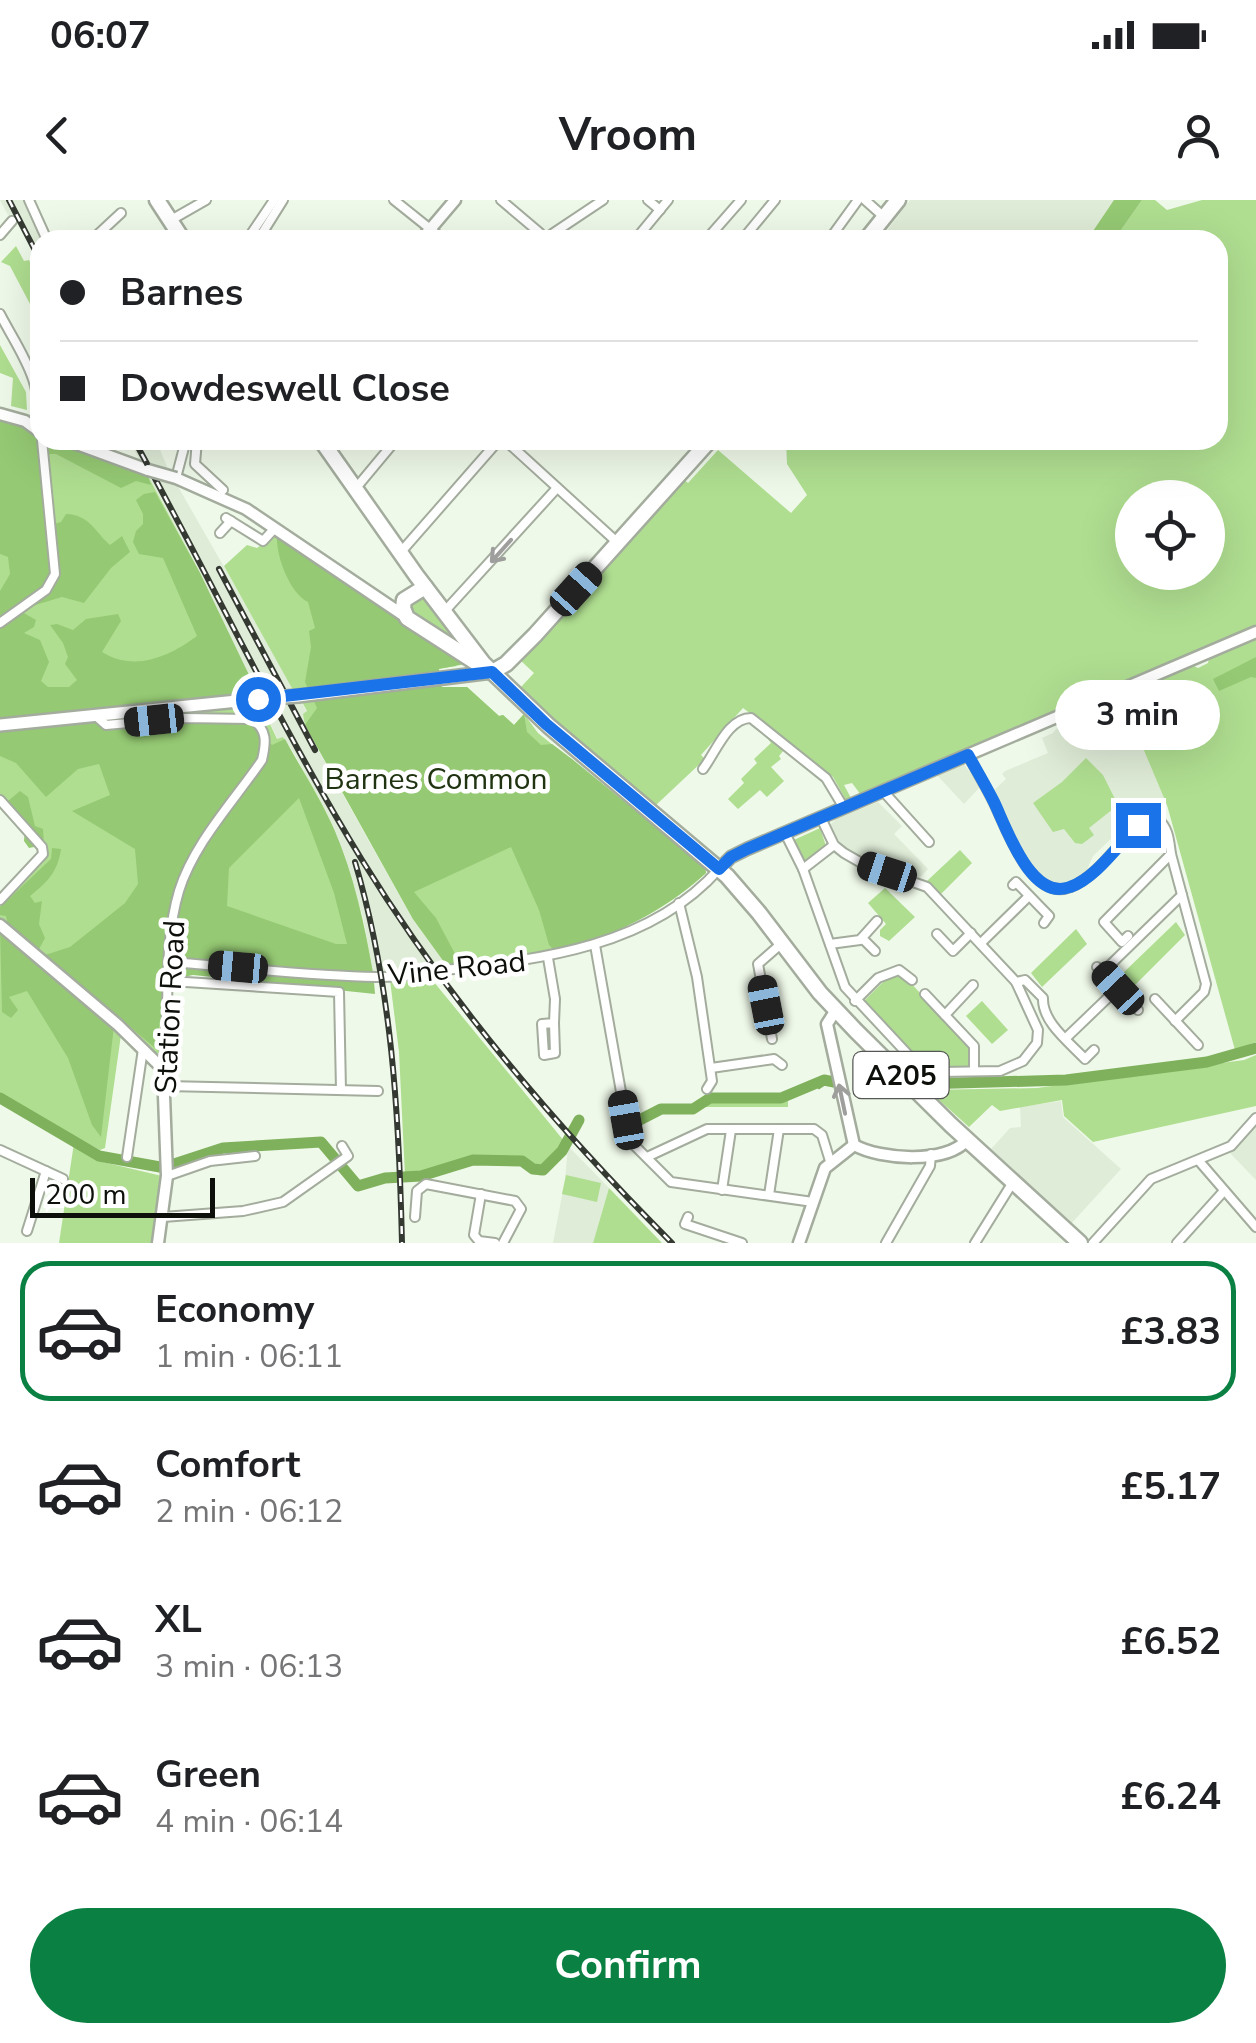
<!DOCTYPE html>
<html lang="en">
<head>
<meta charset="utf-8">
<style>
  :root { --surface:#fff; --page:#f2f2f2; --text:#202124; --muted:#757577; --line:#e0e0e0; --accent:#0b8043 }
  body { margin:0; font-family:"Nunito Sans",sans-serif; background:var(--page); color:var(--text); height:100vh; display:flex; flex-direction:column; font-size:38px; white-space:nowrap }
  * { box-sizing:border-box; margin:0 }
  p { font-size:32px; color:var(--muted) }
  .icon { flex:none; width:55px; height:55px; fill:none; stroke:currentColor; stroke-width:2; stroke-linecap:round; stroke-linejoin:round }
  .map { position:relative; height:1043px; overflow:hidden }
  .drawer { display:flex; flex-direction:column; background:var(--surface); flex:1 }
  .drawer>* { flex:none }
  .top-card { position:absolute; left:30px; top:30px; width:1198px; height:220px; border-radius:30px; box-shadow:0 10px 40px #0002; display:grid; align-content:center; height:220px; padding:0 30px; background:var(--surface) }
  .fabs { position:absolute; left:1115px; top:280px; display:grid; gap:20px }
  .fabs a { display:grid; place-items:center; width:110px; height:110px; border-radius:50%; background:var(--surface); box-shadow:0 10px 40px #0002; font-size:50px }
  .scale { position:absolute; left:30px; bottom:25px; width:185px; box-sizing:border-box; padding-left:10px; border:5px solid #0c0f0a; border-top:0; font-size:28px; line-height:35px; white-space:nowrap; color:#0c0f0a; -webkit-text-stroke:8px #fff; paint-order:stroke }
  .end { position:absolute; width:45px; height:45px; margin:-22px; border:12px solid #1a73e8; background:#fff; box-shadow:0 0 0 5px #fff }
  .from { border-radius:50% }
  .bubble { position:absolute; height:70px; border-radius:35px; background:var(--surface); box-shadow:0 10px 40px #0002; font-size:32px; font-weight:700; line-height:70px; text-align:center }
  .car { position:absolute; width:30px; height:60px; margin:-30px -15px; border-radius:12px; box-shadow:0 0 8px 2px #0007; background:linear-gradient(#222 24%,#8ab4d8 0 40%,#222 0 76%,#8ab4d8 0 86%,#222 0) }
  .top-card b { display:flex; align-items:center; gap:35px; height:95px; font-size:38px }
  .top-card b+b { border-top:2px solid var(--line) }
  .top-card i { width:25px; height:25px; background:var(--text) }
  ul { padding:18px 0 0; list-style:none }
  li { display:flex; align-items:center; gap:30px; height:140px; margin:0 20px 15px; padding:0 10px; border:5px solid transparent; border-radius:30px }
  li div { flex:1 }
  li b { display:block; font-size:38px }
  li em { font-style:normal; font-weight:700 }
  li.selected { border-color:var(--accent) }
  li>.icon { width:90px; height:90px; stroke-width:1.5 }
  .primary-button { display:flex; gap:20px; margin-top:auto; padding:20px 30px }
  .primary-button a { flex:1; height:115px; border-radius:60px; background:var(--accent); color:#fff; font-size:40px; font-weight:700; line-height:115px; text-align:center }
  .status { display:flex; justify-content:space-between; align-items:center; height:70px; padding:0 50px; background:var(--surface); direction:ltr }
  .status svg { height:28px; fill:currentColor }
  header { display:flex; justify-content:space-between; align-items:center; height:130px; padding:0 30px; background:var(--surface); font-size:45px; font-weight:700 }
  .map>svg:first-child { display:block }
  .built { fill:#dfecd7 }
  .green { fill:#afde90; fill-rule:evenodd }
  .forest { fill:#95c973; fill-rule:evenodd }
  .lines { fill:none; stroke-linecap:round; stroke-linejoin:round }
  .stream { stroke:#7fb15c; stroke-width:2.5 }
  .river { stroke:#7fb15c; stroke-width:11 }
  .street-casing { stroke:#a3ac9d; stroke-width:12 }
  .secondary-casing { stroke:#a3ac9d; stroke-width:15 }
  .primary-casing { stroke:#a3ac9d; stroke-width:16 }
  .highway-casing { stroke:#a3ac9d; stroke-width:19 }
  .street { stroke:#fff; stroke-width:8 }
  .secondary { stroke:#fff; stroke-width:10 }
  .primary { stroke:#fff; stroke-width:11 }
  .highway { stroke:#fff; stroke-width:14 }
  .rail-casing { stroke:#343932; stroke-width:6 }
  .rail { stroke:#fff; stroke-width:2.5; stroke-dasharray:8; stroke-linecap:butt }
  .secondary-bridge-casing { stroke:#a3ac9d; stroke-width:15; stroke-linecap:butt }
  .primary-bridge-casing { stroke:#a3ac9d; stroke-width:16; stroke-linecap:butt }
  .secondary-bridge { stroke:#fff; stroke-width:10 }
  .primary-bridge { stroke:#fff; stroke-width:11 }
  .oneway { stroke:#9e9f9d }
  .route { stroke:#1a73e8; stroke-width:12 }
  .labels { text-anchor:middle; stroke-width:9; stroke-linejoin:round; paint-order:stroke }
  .shield { fill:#fff; stroke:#555754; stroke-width:2.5 }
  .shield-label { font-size:28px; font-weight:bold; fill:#0c0f0a }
  .park-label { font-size:30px; fill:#203411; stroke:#fff }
  .street-label { font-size:30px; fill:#0c0f0a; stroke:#fff }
</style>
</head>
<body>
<div class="status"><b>06:07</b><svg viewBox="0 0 49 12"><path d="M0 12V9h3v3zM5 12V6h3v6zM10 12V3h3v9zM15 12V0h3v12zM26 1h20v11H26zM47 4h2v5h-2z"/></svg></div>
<header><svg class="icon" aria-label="back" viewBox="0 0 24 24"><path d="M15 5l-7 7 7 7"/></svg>Vroom<svg class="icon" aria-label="person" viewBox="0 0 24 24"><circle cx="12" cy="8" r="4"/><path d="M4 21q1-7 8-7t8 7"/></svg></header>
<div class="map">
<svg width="1256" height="1043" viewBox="0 0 1256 1043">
  <rect width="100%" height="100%" fill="#eff9e9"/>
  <g class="built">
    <polygon points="0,0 23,0 44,40 40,40 40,66 17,22 8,15"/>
    <polygon points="910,0 1142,0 1114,40 880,40"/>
    <polygon points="129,240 156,240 168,269 307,512 305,526 356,618 413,719 447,766 393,774 373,773 363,717 334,629 295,555 283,537 278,540 200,373"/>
    <polygon points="1121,496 1167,605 1138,613 1093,656 1086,672 1074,682 1055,686 1047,683 1018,649 993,591 1006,579 1002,574 1005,571 1048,553 1042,538 1053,533 1062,522"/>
    <polygon points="964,564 980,587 964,604 937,575"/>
    <polygon points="878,602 902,626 894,634 928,669 919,678 857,657 832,634 829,626 836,619"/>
    <polygon points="1061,901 1063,917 1121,969 1070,1025 991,949 1010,928 1021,927 1020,907"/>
    <polygon points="1256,925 1256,980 1230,953"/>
    <polygon points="568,946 609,988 593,1043 553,1043 565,980"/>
  </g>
  <g class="green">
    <path d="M1142,0h13l12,10 35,-10h54v427l-395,168 -9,-12 -8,2 7,13 -4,4 -14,-25 -90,-69 -42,47 4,4 -50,47 -54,-43 -80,-76 13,-14 -14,-13 26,-24 12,-18 125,-139 5,4 30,-33 73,63 16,-18 -20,-31 -1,-24h432v-200h-104zM1132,298h76v74h-76z"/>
    <polygon points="16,46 24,61 29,60 40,81 40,123 10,66 1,62"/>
    <polygon points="0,145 26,192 27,210 11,206 13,178 0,173"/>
    <path d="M0,218l30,13 10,9h12l96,36 52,97 77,166 6,-2c18,31 38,61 52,95 19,45 30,92 38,141l-208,-16 -6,96 -5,2 -33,-20 -16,113 -5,2 -100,-54v-201l41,-40 -41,-48z"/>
    <polygon points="275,334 457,466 293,490 224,366 247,345 257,348"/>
    <polygon points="419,395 424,397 465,450 411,416 408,402"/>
    <polygon points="1256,438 1256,842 1235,850 1167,605 1121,496 1192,465 1198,468 1208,463 1209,458"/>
    <path d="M467,487l32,29 4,-1 11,10 10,-11 14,19 167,134 1,6c-71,66 -165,86 -259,93l-34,-47 -108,-194 -2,-11 4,-3 -5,-9z"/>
    <polygon points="764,534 784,550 779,556 781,559 771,567 784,581 767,597 760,590 738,609 728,599 744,583 741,579 757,563 754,559 771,543"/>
    <polygon points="1086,558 1103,575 1118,605 1089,628 1094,635 1082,644 1075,643 1064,629 1053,632 1033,603 1062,582"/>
    <polygon points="820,628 826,646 805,661 794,640"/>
    <polygon points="960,650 972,663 940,695 927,681"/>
    <polygon points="885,688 915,717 889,741 880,736 880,730 886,724 868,703"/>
    <polygon points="1176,722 1185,735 1134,786 1122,774"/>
    <polygon points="1076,729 1087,744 1042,787 1031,773"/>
    <path d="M429,776l135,165 -14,20 -12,6c-57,-29 -82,7 -133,9l-6,-124 -9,-72z"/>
    <polygon points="896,776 907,779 971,848 972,868 940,868 917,860 862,803 883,782"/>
    <polygon points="982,801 1008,830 992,844 966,816"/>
    <polygon points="1256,855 1256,906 1093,942 1064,916 1062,900 1000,911 992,905 969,927 928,890 1037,888 1244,860"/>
    <polygon points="711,899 788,900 788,907 701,907"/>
    <polygon points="74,943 103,962 162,976 154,1043 59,1043"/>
    <polygon points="566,975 601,983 597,1002 562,994"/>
    <polygon points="609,988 662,1043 593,1043"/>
  </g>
  <g class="forest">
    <polygon points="1114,0 1142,0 1114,40 1087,40"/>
    <path d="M0,218l18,7 19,13 10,88 14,-4 5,-8c24,1 29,18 44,31l12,-9 8,16 -19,16 -27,35 -22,-6 -30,9 -5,-6 -10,9 19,11 -2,7 -10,6 16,7 9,22 -8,19 7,6h21l8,-7 -12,-16 3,-7 -5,-14 -13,-18 7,-1 16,6 13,-11 32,-5 3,7 -19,31c32,20 67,5 95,-16l-34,-78 -24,-4 -6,-12 3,-11 7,-7v-10l-7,-14 8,-6 11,-2 45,81 51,106 -3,1 7,15 -63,6 5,21 53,1 22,22 13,-6c16,30 35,59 49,90 20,46 30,95 39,144l-23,-1 -1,9 25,1 1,12 -182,-19 -25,5 -13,68 -110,-93 25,-8 55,-44 13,-19 -3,-35 -63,-38 38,-16 -11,-31 -21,5 -32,28 -30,-34 -16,-7v-165l10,-17 -2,-17 -8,-3zM299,598l35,95 13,51h-11l-109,-38 2,-38z"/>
    <polygon points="54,241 148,276 151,285 136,281 121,288 56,254 46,254 47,243"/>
    <path d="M277,336l188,128 -26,5 3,18h25l32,29 4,-1 11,10 10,-11 3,18 14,13 11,-1 20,15 133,108 1,6c-42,38 -95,65 -150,79l-7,-7 -10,-35 -28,-63 -97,45 22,26 25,47 -14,1 -34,-47 -108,-194 12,-17 -12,-26 6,-35 -2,-16 6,-3 -7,-26c-18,-9 -32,-45 -31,-66z"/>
    <polygon points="1256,457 1256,478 1251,477 1219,491 1213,479"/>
    <polygon points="20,591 28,597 35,626 43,629 44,645 29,648 24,641 25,626 5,608 8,601"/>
    <path d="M52,648l9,1c-3,22 -13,33 -31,47l5,7 7,-2 -3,23 6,14 -7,13 -30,-26 -2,-9 -6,-1v-8l51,-48z"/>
    <polygon points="0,729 114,826 101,937 92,925 68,858 27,791 9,797 18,810 11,818 2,812"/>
  </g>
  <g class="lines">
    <g class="stream">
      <polyline points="819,888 828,882"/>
      <polyline points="540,974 543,970"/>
    </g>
    <g class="river">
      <polyline points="921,884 1066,880 1207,862 1256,848"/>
      <polyline points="0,898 99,956 160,967"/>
      <polyline points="622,929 661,909 693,909 710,898 781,898 824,880 834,882"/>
      <polyline points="171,965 223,948 321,942 358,986 385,978 421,976 473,960 522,961 533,969 543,970 562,951 579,920"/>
    </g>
    <g class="street-casing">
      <g id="street">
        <polyline points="29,0 47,40"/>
        <polyline points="394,0 444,40"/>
        <polyline points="501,0 540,33"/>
        <polyline points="648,0 660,10"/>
        <polyline points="865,0 884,17"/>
        <polyline points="171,20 206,0"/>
        <polyline points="552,34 603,0"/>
        <polyline points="0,35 12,21"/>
        <polyline points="108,39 109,40"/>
        <polyline points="92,40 121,13"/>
        <polyline points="247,40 274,0"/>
        <polyline points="258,40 283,0"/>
        <polyline points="635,40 668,0"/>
        <polyline points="706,40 741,0"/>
        <polyline points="742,40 775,0"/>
        <polyline points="829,40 858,0"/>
        <path d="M0,114c15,30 51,77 32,111"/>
        <polyline points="197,240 195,264 223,290"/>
        <polyline points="505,240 618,343"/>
        <polyline points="176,278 186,240"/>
        <polyline points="356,288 396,240"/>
        <polyline points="226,318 263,341 275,328"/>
        <polyline points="220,333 231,321"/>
        <polyline points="400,353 499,240"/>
        <polyline points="444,412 557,288"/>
        <polyline points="0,423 46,390 55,374 42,240"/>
        <path d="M97,517l9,8 78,-7 67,1c17,10 15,24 11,41 -28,41 -68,83 -83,131 -17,57 -8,120 -16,178"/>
        <path d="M968,555c8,16 18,31 26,48 12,24 37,100 77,84 29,-12 49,-48 74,-67l13,-1c11,10 11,21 13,35l35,130 -2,8 -29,29"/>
        <path d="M703,569c13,-17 25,-51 48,-51l75,60 18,30"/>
        <polyline points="883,591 929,642"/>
        <polyline points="0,600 42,647 43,654 0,700"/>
        <polyline points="785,633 803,669 845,787 915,862 939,872 1000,871 1023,861 1037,843 1038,830 1016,782 927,687 865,665 844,653 834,645 821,618"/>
        <polyline points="803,669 834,645"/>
        <polyline points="1013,685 1016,682 1049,716 1044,723"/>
        <polyline points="679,703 697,777 712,881 707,889"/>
        <polyline points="937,734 953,751 971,733"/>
        <polyline points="1128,736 1122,742 1104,722 1171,654"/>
        <polyline points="862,738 875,751"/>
        <polyline points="981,743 1029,696"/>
        <polyline points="830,744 860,740 877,721"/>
        <polyline points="595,745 626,920"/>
        <polyline points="548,758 555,799 554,823 542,824 544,855 555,853 554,823"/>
        <path d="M170,762c68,5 138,14 206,15 23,1 46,-4 69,-7 96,-11 205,-23 274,-101"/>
        <polyline points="1109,766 1182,695"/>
        <polyline points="1097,767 1118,788"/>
        <polyline points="170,781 339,792 341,890"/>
        <path d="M1016,782l9,-2 18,18c-1,24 26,44 42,61l9,-9"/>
        <polyline points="925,794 974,846 974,871"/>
        <polyline points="1155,799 1198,845"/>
        <polyline points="855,801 878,778 899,770 912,780"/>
        <polyline points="945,815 973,785"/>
        <polyline points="1066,838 1118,788 1138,810"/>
        <polyline points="772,839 758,764 782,743"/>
        <polyline points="711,868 774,859 782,865"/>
        <polyline points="166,886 378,891"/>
        <polyline points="629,940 671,982 813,1002"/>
        <polyline points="0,950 63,979"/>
        <polyline points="127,957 143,849"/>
        <polyline points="647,957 707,929 814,929 822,935 830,961"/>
        <polyline points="1199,961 1256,1027"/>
        <polyline points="167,976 210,961 255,956"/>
        <polyline points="722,990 731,930"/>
        <polyline points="481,994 474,1035 479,1041 495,1043"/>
        <polyline points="769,995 779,929"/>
        <polyline points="163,1017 243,1011 283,1002 348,956 342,946"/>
        <polyline points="415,1017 417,991 426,984 515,1001 521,1009 503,1043"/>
        <polyline points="688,1017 685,1024 742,1043"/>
        <polyline points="27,1031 46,971"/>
        <polyline points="886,1043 930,966 931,954"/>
        <polyline points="975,1043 1013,982"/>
        <polyline points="1093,1043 1151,979 1231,946 1256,918"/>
        <polyline points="1177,1043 1223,992"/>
      </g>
    </g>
    <g class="secondary-casing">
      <g id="secondary">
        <polyline points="421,40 455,0"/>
        <polyline points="0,214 25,221 40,232"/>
        <polyline points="66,240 148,270"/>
        <polyline points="176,278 246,309 406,417"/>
        <polyline points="719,669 731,657 747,649 1256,432"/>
        <polyline points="0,725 118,825 163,869 167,976 158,1043"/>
        <path d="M836,810l-9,14 27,121c27,15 92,19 113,-5"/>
        <polyline points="799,1043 825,968 854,945"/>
      </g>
    </g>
    <g class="primary-casing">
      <g id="primary">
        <polyline points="298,496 492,472"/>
        <polyline points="0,525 257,499"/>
      </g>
    </g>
    <g class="highway-casing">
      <g id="highway">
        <polyline points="157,0 183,40"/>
        <polyline points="866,40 898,0"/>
        <polyline points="321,240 416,375 483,463 549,526 727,676 759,713 820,793 856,831 951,925 1080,1043"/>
        <polyline points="425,387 404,400 403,408 407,418 483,467"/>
        <polyline points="492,472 506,464 535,435 710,240"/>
      </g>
    </g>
    <use href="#street" class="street"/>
    <use href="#secondary" class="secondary"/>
    <use href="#primary" class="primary"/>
    <use href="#highway" class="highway"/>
    <g class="rail-casing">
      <g id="rail">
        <polyline points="9,0 40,60"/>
        <path d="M134,240c77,139 145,285 228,420 86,140 194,267 310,383"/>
        <polyline points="219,369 315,550"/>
        <path d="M355,662c37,125 44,252 47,381"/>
      </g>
    </g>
    <use href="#rail" class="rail"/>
    <g class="secondary-bridge-casing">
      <polyline id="secondary-bridge" points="148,270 176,278"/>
    </g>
    <g class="primary-bridge-casing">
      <polyline id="primary-bridge" points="257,499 298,496"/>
    </g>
    <use href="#secondary-bridge" class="secondary-bridge"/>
    <use href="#primary-bridge" class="primary-bridge"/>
  </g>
  <defs><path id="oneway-shaft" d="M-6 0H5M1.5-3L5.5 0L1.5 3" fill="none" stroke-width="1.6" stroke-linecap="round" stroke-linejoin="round" transform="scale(2.5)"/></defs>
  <g class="oneway">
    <use href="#oneway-shaft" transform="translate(501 351) rotate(132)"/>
    <use href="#oneway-shaft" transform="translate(842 899) rotate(-102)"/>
  </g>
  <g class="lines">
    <path class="route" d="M258,499l234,-27 54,52 173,145 12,-12 16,-8 221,-94c9,16 18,31 26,47 12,25 37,100 76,85 26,-9 49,-43 68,-62"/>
  </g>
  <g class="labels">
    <rect class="shield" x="853.5" y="852" width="95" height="46" rx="8"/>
    <g class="shield-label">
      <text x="901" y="885">A205</text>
    </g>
    <g class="park-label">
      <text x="436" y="589">Barnes Common</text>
    </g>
    <g class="street-label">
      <text transform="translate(457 768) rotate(-6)" y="10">Vine Road</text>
      <text transform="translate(170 807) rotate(-87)" y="10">Station Road</text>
    </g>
  </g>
</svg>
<div class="fabs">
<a><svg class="icon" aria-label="locate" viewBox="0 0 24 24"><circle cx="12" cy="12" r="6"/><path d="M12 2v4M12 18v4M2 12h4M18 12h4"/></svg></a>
</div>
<div class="scale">200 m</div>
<i class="end from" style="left:258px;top:499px"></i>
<i class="end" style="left:1138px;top:625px"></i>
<div class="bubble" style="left:1055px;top:480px;width:165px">3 min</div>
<i class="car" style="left:576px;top:389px;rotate:42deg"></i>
<i class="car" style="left:154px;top:520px;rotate:264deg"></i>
<i class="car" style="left:887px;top:672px;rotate:288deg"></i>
<i class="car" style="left:238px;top:767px;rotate:275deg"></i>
<i class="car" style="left:1118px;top:788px;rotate:317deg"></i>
<i class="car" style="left:766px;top:805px;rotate:349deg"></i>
<i class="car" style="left:626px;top:920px;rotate:350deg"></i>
<div class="top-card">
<b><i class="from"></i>Barnes</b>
<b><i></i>Dowdeswell Close</b>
</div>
</div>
<section class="drawer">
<ul>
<li class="selected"><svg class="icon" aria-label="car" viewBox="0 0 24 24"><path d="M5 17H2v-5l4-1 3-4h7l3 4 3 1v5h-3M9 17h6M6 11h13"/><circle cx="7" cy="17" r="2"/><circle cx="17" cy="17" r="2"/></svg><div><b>Economy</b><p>1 min · 06:11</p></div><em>£3.83</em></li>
<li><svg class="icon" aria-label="car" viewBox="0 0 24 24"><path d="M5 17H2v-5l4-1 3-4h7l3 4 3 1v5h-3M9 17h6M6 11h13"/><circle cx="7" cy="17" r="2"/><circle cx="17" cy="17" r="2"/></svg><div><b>Comfort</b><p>2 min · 06:12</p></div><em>£5.17</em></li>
<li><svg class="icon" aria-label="car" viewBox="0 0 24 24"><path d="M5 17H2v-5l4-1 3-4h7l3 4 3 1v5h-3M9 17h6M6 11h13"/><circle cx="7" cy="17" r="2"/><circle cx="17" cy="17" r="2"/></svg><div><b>XL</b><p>3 min · 06:13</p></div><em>£6.52</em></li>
<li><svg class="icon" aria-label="car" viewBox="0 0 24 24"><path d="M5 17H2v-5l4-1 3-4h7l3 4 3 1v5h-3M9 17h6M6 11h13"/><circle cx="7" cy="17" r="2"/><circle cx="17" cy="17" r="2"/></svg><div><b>Green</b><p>4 min · 06:14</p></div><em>£6.24</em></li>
</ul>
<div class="primary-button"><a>Confirm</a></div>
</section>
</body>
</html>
